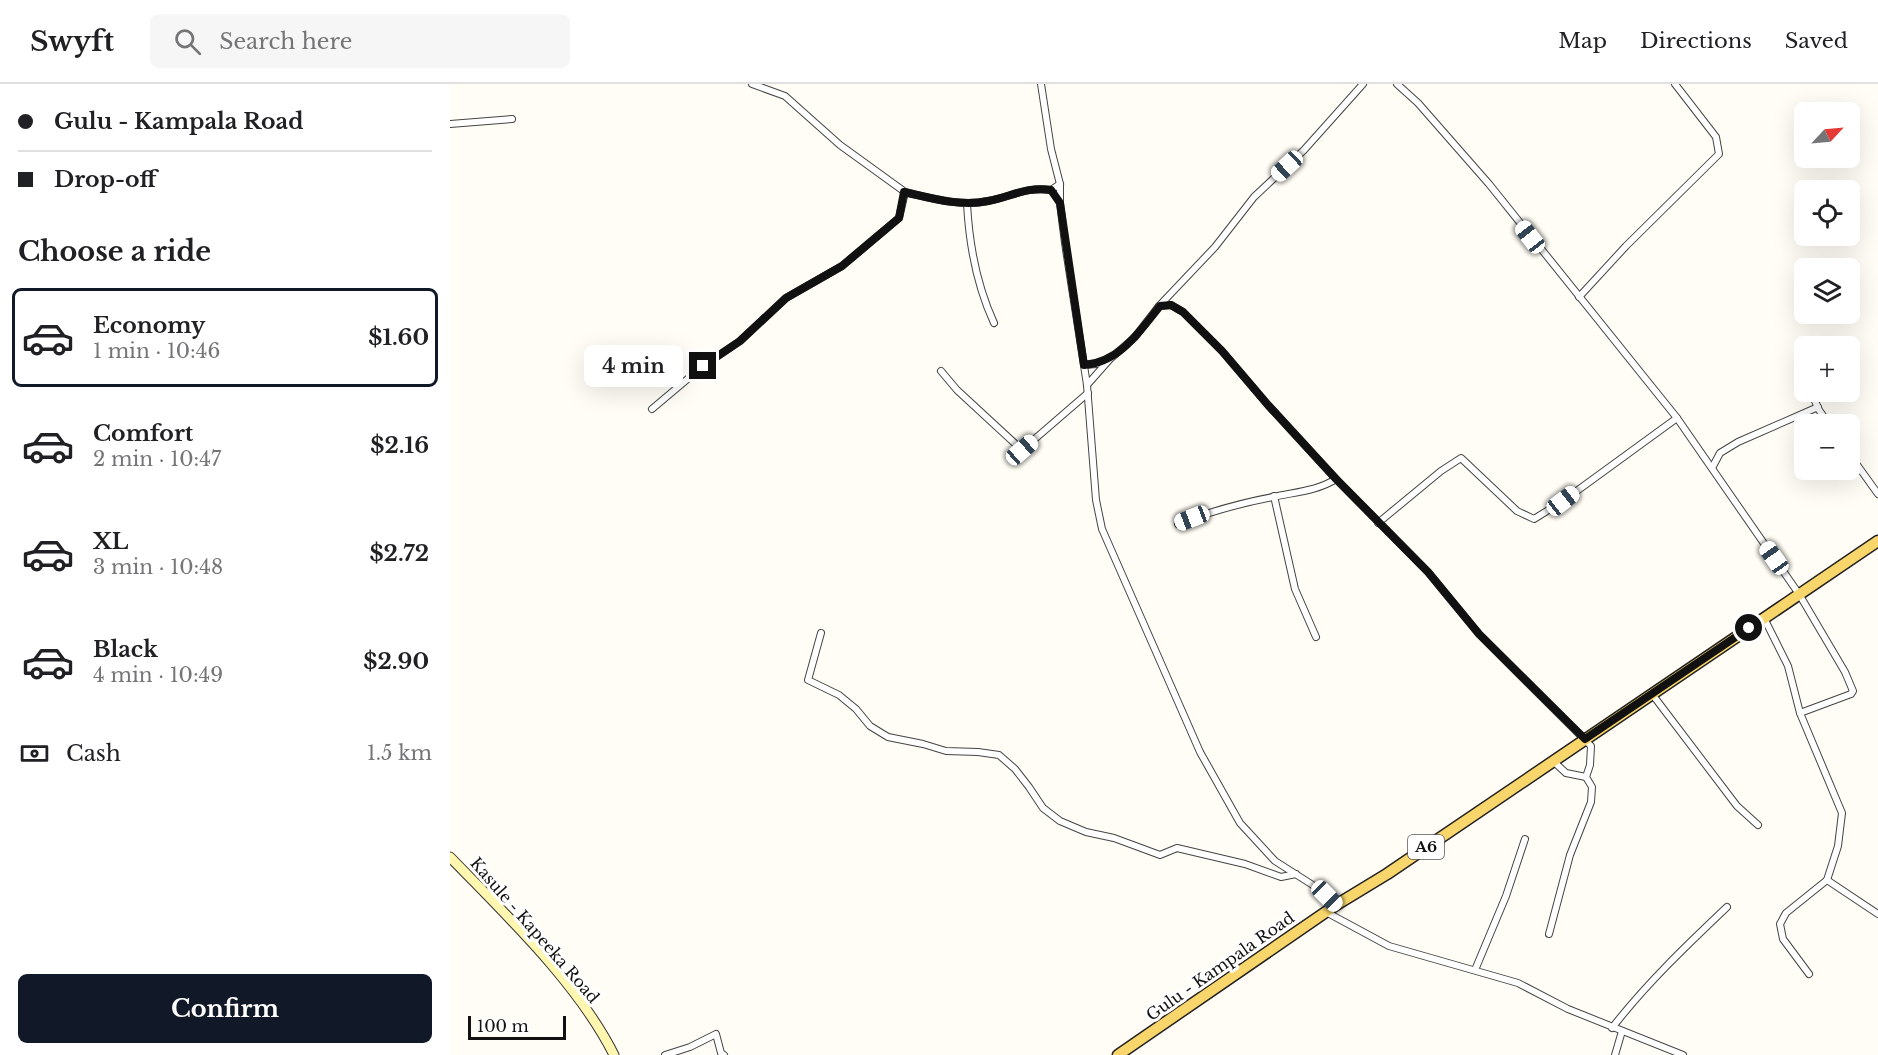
<!DOCTYPE html>
<html lang="en">
<head>
<meta charset="utf-8">
<style>
  :root { --surface:#fff; --page:#f6f6f6; --text:#202124; --muted:#757577; --line:#e0e0e0; --accent:#111827 }
  body { margin:0; font-family:"Libre Baskerville",serif; background:var(--page); color:var(--text); height:100vh; display:flex; flex-direction:column; font-size:22px; white-space:nowrap }
  * { box-sizing:border-box; margin:0 }
  p { font-size:20px; color:var(--muted) }
  .icon { flex:none; width:33px; height:33px; fill:none; stroke:currentColor; stroke-width:2; stroke-linecap:round; stroke-linejoin:round }
  .map { position:relative; flex:1; overflow:hidden }
  .side { display:flex; flex-direction:column; background:var(--surface); width:450px }
  .side>* { flex:none }
  .top-card { display:grid; align-content:center; height:132px; padding:0 18px; background:var(--surface) }
  .needle { width:39px; rotate:64deg }
  .buttons { position:absolute; left:1344px; top:18px; display:grid; gap:12px }
  .buttons a { display:grid; place-items:center; width:66px; height:66px; border-radius:9px; background:var(--surface); box-shadow:0 6px 24px #0002; font-size:30px }
  .scale { position:absolute; left:18px; bottom:15px; width:98px; box-sizing:border-box; padding-left:6px; border:3px solid #111; border-top:0; font-size:16px; line-height:21px; white-space:nowrap; color:#111; -webkit-text-stroke:4px #fff; paint-order:stroke }
  .end { position:absolute; width:27px; height:27px; margin:-14px; border:8px solid #111; background:#fff; box-shadow:0 0 0 3px #fff }
  .from { border-radius:50% }
  .bubble { position:absolute; height:42px; border-radius:9px; background:var(--surface); box-shadow:0 6px 24px #0002; font-size:20px; font-weight:800; line-height:42px; text-align:center }
  .car { position:absolute; width:18px; height:36px; margin:-18px -9px; border-radius:8px; box-shadow:0 0 4px 2px #0007; background:linear-gradient(#fff 24%,#345 0 40%,#fff 0 76%,#345 0 86%,#fff 0) }
  .top-card b { display:flex; align-items:center; gap:21px; height:57px; font-size:22px }
  .top-card b+b { border-top:2px solid var(--line) }
  .top-card i { width:15px; height:15px; background:var(--text) }
  ul { padding:0; list-style:none }
  li { display:flex; align-items:center; gap:18px; height:99px; margin:0 12px 9px; padding:0 6px; border:3px solid transparent; border-radius:9px }
  li div { flex:1 }
  li b { display:block; font-size:22px }
  li em { font-style:normal; font-weight:800 }
  li.active { border-color:var(--accent) }
  li>.icon { width:54px; height:54px; stroke-width:1.5 }
  h2 { padding:0 18px; font-size:27px; line-height:72px }
  .pay { display:flex; align-items:center; gap:15px; height:66px; padding:0 18px; font-size:22px }
  .pay p { margin-inline-start:auto }
  .primary-button { display:flex; gap:12px; margin-top:auto; padding:12px 18px }
  .primary-button a { flex:1; height:69px; border-radius:9px; background:var(--accent); color:#fff; font-size:24px; font-weight:800; line-height:69px; text-align:center }
  header { display:flex; align-items:center; gap:36px; box-sizing:border-box; height:84px; padding:0 30px; background:var(--surface); border-bottom:2px solid var(--line) }
  header strong { font-size:28px }
  nav { display:flex; gap:33px; margin-inline-start:auto; font-size:21px }
  .search { width:420px; height:54px; background:var(--page); display:flex; align-items:center; gap:15px; box-sizing:border-box; padding:0 21px; border-radius:9px; color:var(--muted); font-size:22px }
  main { display:flex; flex:1; min-height:0 }
  .map>svg:first-child { display:block }
  .lines { fill:none; stroke-linecap:round; stroke-linejoin:round }
  .street-casing { stroke:#444; stroke-width:8 }
  .secondary-casing { stroke:#333; stroke-width:11 }
  .primary-casing { stroke:#222; stroke-width:13 }
  .street { stroke:#fff; stroke-width:6 }
  .secondary { stroke:#fff6b0; stroke-width:9 }
  .primary { stroke:#f9d66b; stroke-width:10 }
  .route { stroke:#111; stroke-width:8 }
  .labels { text-anchor:middle; stroke-width:6; stroke-linejoin:round; paint-order:stroke }
  .shield { fill:#fff; stroke:#585858; stroke-width:1.5 }
  .shield-label { font-size:15px; font-weight:bold; fill:#111 }
  .street-label { font-size:16px; fill:#111; stroke:#fff }
</style>
</head>
<body>
<header>
<strong>Swyft</strong>
<div class="search"><svg class="icon" aria-label="search" viewBox="0 0 24 24"><circle cx="10" cy="10" r="6"/><path d="M15 15l6 6"/></svg>Search here</div>
<nav><a>Map</a><a>Directions</a><a>Saved</a></nav>
</header>
<main>
<section class="side">
<div class="top-card">
<b><i class="from"></i>Gulu - Kampala Road</b>
<b><i></i>Drop-off</b>
</div>
<h2>Choose a ride</h2>
<ul>
<li class="active"><svg class="icon" aria-label="car" viewBox="0 0 24 24"><path d="M5 17H2v-5l4-1 3-4h7l3 4 3 1v5h-3M9 17h6M6 11h13"/><circle cx="7" cy="17" r="2"/><circle cx="17" cy="17" r="2"/></svg><div><b>Economy</b><p>1 min · 10:46</p></div><em>$1.60</em></li>
<li><svg class="icon" aria-label="car" viewBox="0 0 24 24"><path d="M5 17H2v-5l4-1 3-4h7l3 4 3 1v5h-3M9 17h6M6 11h13"/><circle cx="7" cy="17" r="2"/><circle cx="17" cy="17" r="2"/></svg><div><b>Comfort</b><p>2 min · 10:47</p></div><em>$2.16</em></li>
<li><svg class="icon" aria-label="car" viewBox="0 0 24 24"><path d="M5 17H2v-5l4-1 3-4h7l3 4 3 1v5h-3M9 17h6M6 11h13"/><circle cx="7" cy="17" r="2"/><circle cx="17" cy="17" r="2"/></svg><div><b>XL</b><p>3 min · 10:48</p></div><em>$2.72</em></li>
<li><svg class="icon" aria-label="car" viewBox="0 0 24 24"><path d="M5 17H2v-5l4-1 3-4h7l3 4 3 1v5h-3M9 17h6M6 11h13"/><circle cx="7" cy="17" r="2"/><circle cx="17" cy="17" r="2"/></svg><div><b>Black</b><p>4 min · 10:49</p></div><em>$2.90</em></li>
</ul>
<div class="pay"><svg class="icon" aria-label="cash" viewBox="0 0 24 24"><path d="M3 7h18v10H3z"/><circle cx="12" cy="12" r="2"/></svg>Cash<p>1.5 km</p></div>
<div class="primary-button"><a>Confirm</a></div>
</section>
<div class="map">
<svg width="1428" height="971" viewBox="0 0 1428 971">
  <rect width="100%" height="100%" fill="#fffdf5"/>
  <g class="lines">
    <g class="street-casing">
      <g id="street">
        <polyline points="302,0 335,12 390,61 455,108"/>
        <polyline points="591,0 601,65 610,100 610,119 615,159 637,301 646,416 652,445 750,668 790,739 825,777 869,805 886,821"/>
        <polyline points="947,0 968,19 1039,100 1227,334 1349,510 1395,588 1403,607 1401,610 1350,629"/>
        <polyline points="0,40 62,35"/>
        <path d="M517,119c2,40 10,83 27,120"/>
        <polyline points="1129,213 1176,162 1269,70 1266,53 1225,0"/>
        <polyline points="709,222 765,163 804,113 854,66 913,0"/>
        <polyline points="634,281 647,280 659,275"/>
        <polyline points="491,287 507,306 572,366 638,309"/>
        <path d="M637,301l23,-26 25,-22 24,-31 12,-1 12,7 39,39 46,54 68,74c-19,12 -41,13 -63,18 -32,6 -64,15 -95,27"/>
        <polyline points="1361,308 1369,326 1379,340"/>
        <path d="M202,325l51,-43 37,-25 46,-43 56,-32 57,-48 6,-26c26,6 55,15 83,9 23,-4 38,-15 63,-11l9,-6"/>
        <polyline points="1400,371 1428,410"/>
        <polyline points="1262,384 1270,369 1288,358 1368,323"/>
        <polyline points="886,395 978,488 1029,550 1141,662 1140,681 1136,693 1142,703 1141,718 1120,771 1099,850"/>
        <polyline points="824,412 845,505 866,553"/>
        <polyline points="928,439 991,387 1011,374 1067,427 1084,435 1113,417 1227,334"/>
        <polyline points="1314,534 1338,582 1350,629 1392,729 1388,762 1377,796 1336,829 1330,840 1333,855 1359,890"/>
        <polyline points="371,549 358,596 389,611 406,625 420,642 438,653 473,660 496,667 528,668 549,671 565,685 579,703 593,724 610,737 636,748 664,754 710,771 727,764 795,780 831,793 846,790"/>
        <polyline points="1202,610 1287,722 1308,741"/>
        <polyline points="1103,677 1116,689 1136,693"/>
        <polyline points="1377,796 1428,830"/>
        <polyline points="876,828 939,862 1068,899 1118,925 1233,971"/>
        <polyline points="1025,886 1056,812 1075,755"/>
        <path d="M1162,944c34,-44 75,-83 115,-121"/>
        <polyline points="215,971 240,963 266,950 271,969 274,971"/>
        <polyline points="1165,971 1172,947"/>
      </g>
    </g>
    <g class="secondary-casing">
      <path id="secondary" d="M0,773c56,58 128,126 164,198"/>
    </g>
    <g class="primary-casing">
      <polyline id="primary" points="668,971 886,821 937,790 1428,457"/>
    </g>
    <use href="#street" class="street"/>
    <use href="#secondary" class="secondary"/>
    <use href="#primary" class="primary"/>
  </g>
  <g class="lines">
    <path class="route" d="M253,282l37,-25 46,-43 56,-32 57,-48 5,-26c27,6 56,15 84,9 23,-4 39,-15 63,-11l9,13 24,162c36,-3 55,-33 76,-59l11,-1 12,7 39,39 46,54 68,74 92,93 51,62 106,105 164,-111"/>
  </g>
  <g class="labels">
    <rect class="shield" x="958" y="751" width="36" height="24" rx="4.5"/>
    <g class="shield-label">
      <text x="976" y="768">A6</text>
    </g>
    <g class="street-label">
      <text transform="translate(85 846) rotate(49)" y="6">Kasule - Kapeeka Road</text>
      <text transform="translate(770 882) rotate(-35)" y="6">Gulu - Kampala Road</text>
    </g>
  </g>
</svg>
<div class="buttons">
<a><svg class="needle" viewBox="-14 -14 28 28"><path d="M0-13l5 13h-10z" fill="#e53935"/><path d="M0 13l5-13h-10z" fill="#757577"/></svg></a>
<a><svg class="icon" aria-label="locate" viewBox="0 0 24 24"><circle cx="12" cy="12" r="6"/><path d="M12 2v4M12 18v4M2 12h4M18 12h4"/></svg></a>
<a><svg class="icon" aria-label="layers" viewBox="0 0 24 24"><path d="M12 4l9 5-9 5-9-5zM3 14l9 5 9-5"/></svg></a>
<a>+</a>
<a>−</a>
</div>
<div class="scale">100 m</div>
<i class="end from" style="left:1299px;top:544px"></i>
<i class="end" style="left:253px;top:282px"></i>
<div class="bubble" style="left:134px;top:261px;width:99px">4 min</div>
<i class="car" style="left:837px;top:82px;rotate:227deg"></i>
<i class="car" style="left:1080px;top:153px;rotate:322deg"></i>
<i class="car" style="left:572px;top:366px;rotate:49deg"></i>
<i class="car" style="left:1113px;top:417px;rotate:52deg"></i>
<i class="car" style="left:742px;top:434px;rotate:249deg"></i>
<i class="car" style="left:1324px;top:474px;rotate:325deg"></i>
<i class="car" style="left:877px;top:812px;rotate:135deg"></i>
</div>
</main>
</body>
</html>
